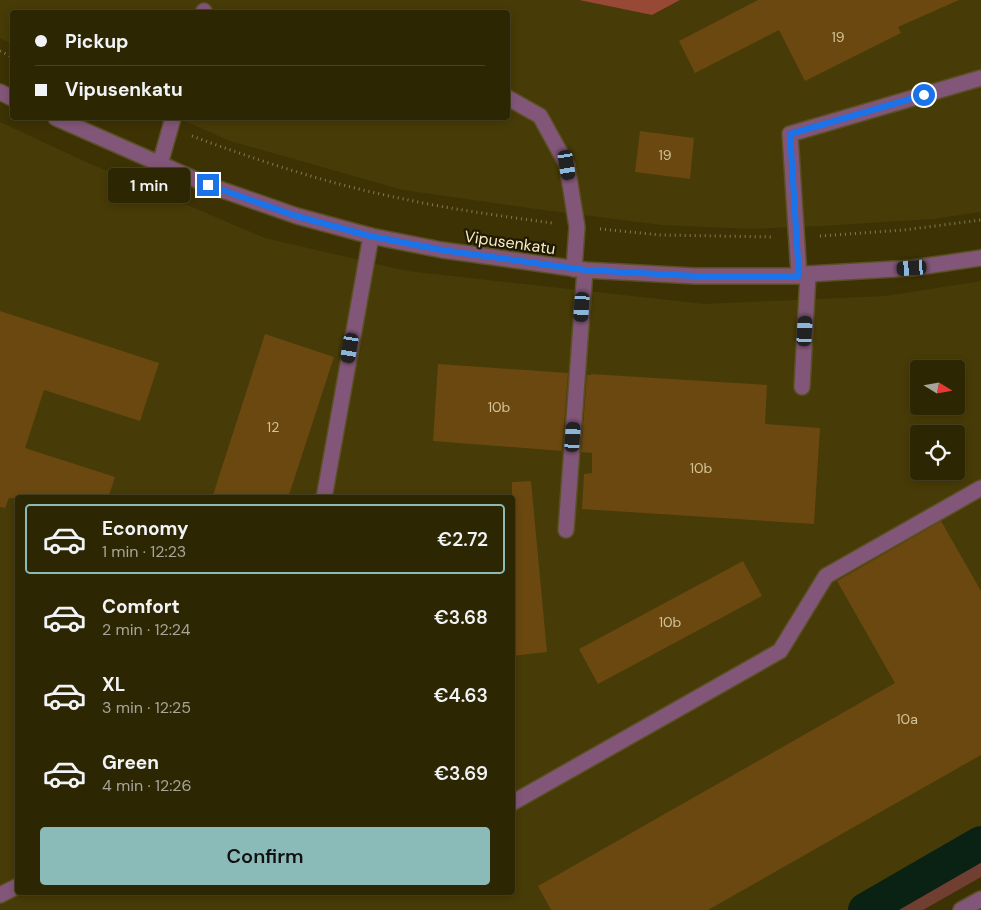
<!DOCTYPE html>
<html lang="en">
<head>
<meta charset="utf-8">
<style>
  :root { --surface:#2d2603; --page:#352e0d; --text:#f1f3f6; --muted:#a7a59a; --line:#484325; --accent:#8bbbb9 }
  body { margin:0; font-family:"DM Sans",sans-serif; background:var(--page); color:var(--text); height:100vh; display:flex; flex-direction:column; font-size:19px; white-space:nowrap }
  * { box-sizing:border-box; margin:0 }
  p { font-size:16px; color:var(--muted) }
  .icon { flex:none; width:28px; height:28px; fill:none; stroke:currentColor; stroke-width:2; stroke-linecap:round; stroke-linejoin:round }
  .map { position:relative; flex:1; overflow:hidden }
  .details { position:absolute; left:15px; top:495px; width:500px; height:400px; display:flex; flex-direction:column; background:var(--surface); border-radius:5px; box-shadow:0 2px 8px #0003,0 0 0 1px var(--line) }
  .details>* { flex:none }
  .top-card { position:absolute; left:10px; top:10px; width:500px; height:110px; border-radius:5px; box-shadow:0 2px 8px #0003,0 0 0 1px var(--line); display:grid; align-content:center; height:110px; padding:0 25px; background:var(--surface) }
  .needle { width:32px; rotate:101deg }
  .fabs { position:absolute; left:910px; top:360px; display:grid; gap:10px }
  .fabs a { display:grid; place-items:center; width:55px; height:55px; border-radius:5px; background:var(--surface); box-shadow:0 2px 8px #0003,0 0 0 1px var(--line); font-size:25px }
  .end { position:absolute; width:22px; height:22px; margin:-11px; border:6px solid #1a73e8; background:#fff; box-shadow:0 0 0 2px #fff }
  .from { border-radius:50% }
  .bubble { position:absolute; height:35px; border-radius:5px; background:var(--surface); box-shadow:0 2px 8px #0003,0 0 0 1px var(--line); font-size:16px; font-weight:600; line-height:35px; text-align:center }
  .car { position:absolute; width:15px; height:30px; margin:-15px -8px; border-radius:6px; box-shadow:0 0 4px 1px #0007; background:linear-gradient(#222 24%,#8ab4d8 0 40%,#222 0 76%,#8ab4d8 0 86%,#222 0) }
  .top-card b { display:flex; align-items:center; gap:18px; height:48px; font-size:19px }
  .top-card b+b { border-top:1px solid var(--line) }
  .top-card i { width:12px; height:12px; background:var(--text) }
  ul { padding:9px 0 0; list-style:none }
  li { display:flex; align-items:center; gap:15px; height:70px; margin:0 10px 8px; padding:0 15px; border:2px solid transparent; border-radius:5px }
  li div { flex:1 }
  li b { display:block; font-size:19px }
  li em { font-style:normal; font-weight:600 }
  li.current { border-color:var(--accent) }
  li>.icon { width:45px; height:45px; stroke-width:1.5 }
  .primary-button { display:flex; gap:10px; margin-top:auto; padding:10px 25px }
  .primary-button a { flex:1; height:58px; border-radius:5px; background:var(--accent); color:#111; font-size:20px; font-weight:600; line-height:58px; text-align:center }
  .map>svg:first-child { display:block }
  .built { fill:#473b07; fill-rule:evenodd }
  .green { fill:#713f32 }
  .forest { fill:#974936 }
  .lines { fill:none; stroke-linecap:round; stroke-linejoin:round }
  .canal { stroke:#092213; stroke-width:34 }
  .building { fill:#6a4810 }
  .minor-casing { stroke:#5a5023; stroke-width:18 }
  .path { stroke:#847a4f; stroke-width:3; stroke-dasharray:1 4; stroke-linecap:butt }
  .minor { stroke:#825678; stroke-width:15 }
  .route { stroke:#1a73e8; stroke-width:6 }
  .labels { text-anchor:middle; stroke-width:4.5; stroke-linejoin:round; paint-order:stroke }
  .number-label { font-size:14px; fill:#d3c398 }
  .street-label { font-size:16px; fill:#f6ecc5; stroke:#201a02 }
</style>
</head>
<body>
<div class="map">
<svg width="981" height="910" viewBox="0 0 981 910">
  <rect width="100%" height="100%" fill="#3c3204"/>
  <g class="built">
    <polygon points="0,0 579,0 652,15 680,0 981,0 981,212 933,219 822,226 752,229 661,225 536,209 403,190 230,141 178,118 508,118 508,12 12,12 12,44 0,38"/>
    <path d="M0,122l84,39 181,77 142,33 297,33 182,-8 95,-15v553l-131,76h-850zM919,369h37v37h-37zM919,434h37v37h-37zM18,498h494v394h-494z"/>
  </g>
  <polygon class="green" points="981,854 981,877 923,910 886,910"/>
  <polygon class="forest" points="579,0 680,0 652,15"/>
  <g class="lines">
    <polyline class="canal" points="865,910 981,843"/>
  </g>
  <g class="building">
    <polygon points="758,0 959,0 898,27 901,33 805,81 779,30 695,73 679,41"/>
    <polygon points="640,131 694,138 690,179 635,172"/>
    <polygon points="0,311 159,363 140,421 44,390 25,448 115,477 108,498 9,498 5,508 0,507"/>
    <polygon points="265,334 334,357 288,498 212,498"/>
    <polygon points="438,364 568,373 562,451 433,441"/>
    <polygon points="591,374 767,385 765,424 820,428 814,524 582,509 584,474 592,473 592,453 581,452 587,375 591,375"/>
    <polygon points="531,481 547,652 512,656 512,482"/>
    <polygon points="941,521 981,591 981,755 708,910 551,910 538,886 895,683 837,581"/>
    <polygon points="743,561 762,596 598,684 579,649"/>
  </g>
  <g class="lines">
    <g class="minor-casing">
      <g id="minor">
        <polyline points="203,12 204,11"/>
        <polyline points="0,92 12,98"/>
        <polyline points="508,98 540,116 567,165 577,227 574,269"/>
        <polyline points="56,118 208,185 297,216 371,236 442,250 585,270 695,276 799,276 808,274 912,268 981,258"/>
        <polyline points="160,164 173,118"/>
        <polyline points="799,276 790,134 981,78"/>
        <polyline points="802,387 808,274"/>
        <polyline points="324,498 371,236"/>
        <polyline points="566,530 585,270"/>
        <polyline points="512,803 780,651 826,576 981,488"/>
        <polyline points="0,895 18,886"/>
        <polyline points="961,910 981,899"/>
      </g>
    </g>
    <g class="path">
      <polyline points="0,51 12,57"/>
      <path d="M192,136c67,25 137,48 207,62 50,11 102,18 153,25"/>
      <polyline points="600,229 660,235 774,237"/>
      <polyline points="820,236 904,230 981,220"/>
    </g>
    <use href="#minor" class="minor"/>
  </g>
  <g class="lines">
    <polyline class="route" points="208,185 296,216 370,236 442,250 585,270 695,276 799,276 790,134 924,95"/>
  </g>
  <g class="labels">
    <g class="number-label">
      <text x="838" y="42">19</text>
      <text x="665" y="160">19</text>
      <text x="499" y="412">10b</text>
      <text x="273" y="432">12</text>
      <text x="701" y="473">10b</text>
      <text x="670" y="627">10b</text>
      <text x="907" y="724">10a</text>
    </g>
    <g class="street-label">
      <text transform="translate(510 242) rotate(8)" y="6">Vipusenkatu</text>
    </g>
  </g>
</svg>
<div class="fabs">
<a><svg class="needle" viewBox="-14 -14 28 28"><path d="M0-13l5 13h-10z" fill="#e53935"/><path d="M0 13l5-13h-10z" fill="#a7a59a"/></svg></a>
<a><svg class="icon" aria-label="locate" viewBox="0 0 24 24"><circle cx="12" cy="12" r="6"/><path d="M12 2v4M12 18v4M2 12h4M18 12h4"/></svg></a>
</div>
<i class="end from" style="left:924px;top:95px"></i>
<i class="end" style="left:208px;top:185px"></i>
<div class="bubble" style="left:108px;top:168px;width:82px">1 min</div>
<i class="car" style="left:567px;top:165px;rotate:171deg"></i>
<i class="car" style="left:912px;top:268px;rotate:266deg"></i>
<i class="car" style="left:582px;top:307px;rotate:184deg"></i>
<i class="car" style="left:805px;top:331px;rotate:3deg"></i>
<i class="car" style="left:350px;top:348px;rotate:190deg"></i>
<i class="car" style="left:573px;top:437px;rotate:4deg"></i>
<div class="top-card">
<b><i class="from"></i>Pickup</b>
<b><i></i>Vipusenkatu</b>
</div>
<section class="details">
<ul>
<li class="current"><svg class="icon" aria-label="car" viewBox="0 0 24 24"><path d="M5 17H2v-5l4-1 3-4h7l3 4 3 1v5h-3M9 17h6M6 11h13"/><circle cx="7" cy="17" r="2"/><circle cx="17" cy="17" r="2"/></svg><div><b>Economy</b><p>1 min · 12:23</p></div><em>€2.72</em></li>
<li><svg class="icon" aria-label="car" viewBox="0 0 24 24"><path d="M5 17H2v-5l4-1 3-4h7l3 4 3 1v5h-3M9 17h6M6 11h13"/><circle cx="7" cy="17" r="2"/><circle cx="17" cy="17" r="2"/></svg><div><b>Comfort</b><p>2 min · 12:24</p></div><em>€3.68</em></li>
<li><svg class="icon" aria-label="car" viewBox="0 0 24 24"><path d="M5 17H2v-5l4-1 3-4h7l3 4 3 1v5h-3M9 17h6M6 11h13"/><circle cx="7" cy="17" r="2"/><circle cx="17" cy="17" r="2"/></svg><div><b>XL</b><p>3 min · 12:25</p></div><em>€4.63</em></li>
<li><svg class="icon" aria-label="car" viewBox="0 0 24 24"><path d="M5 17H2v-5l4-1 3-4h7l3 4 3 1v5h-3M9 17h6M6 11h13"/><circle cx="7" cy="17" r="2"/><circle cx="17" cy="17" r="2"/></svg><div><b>Green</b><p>4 min · 12:26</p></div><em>€3.69</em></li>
</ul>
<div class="primary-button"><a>Confirm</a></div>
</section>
</div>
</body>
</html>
